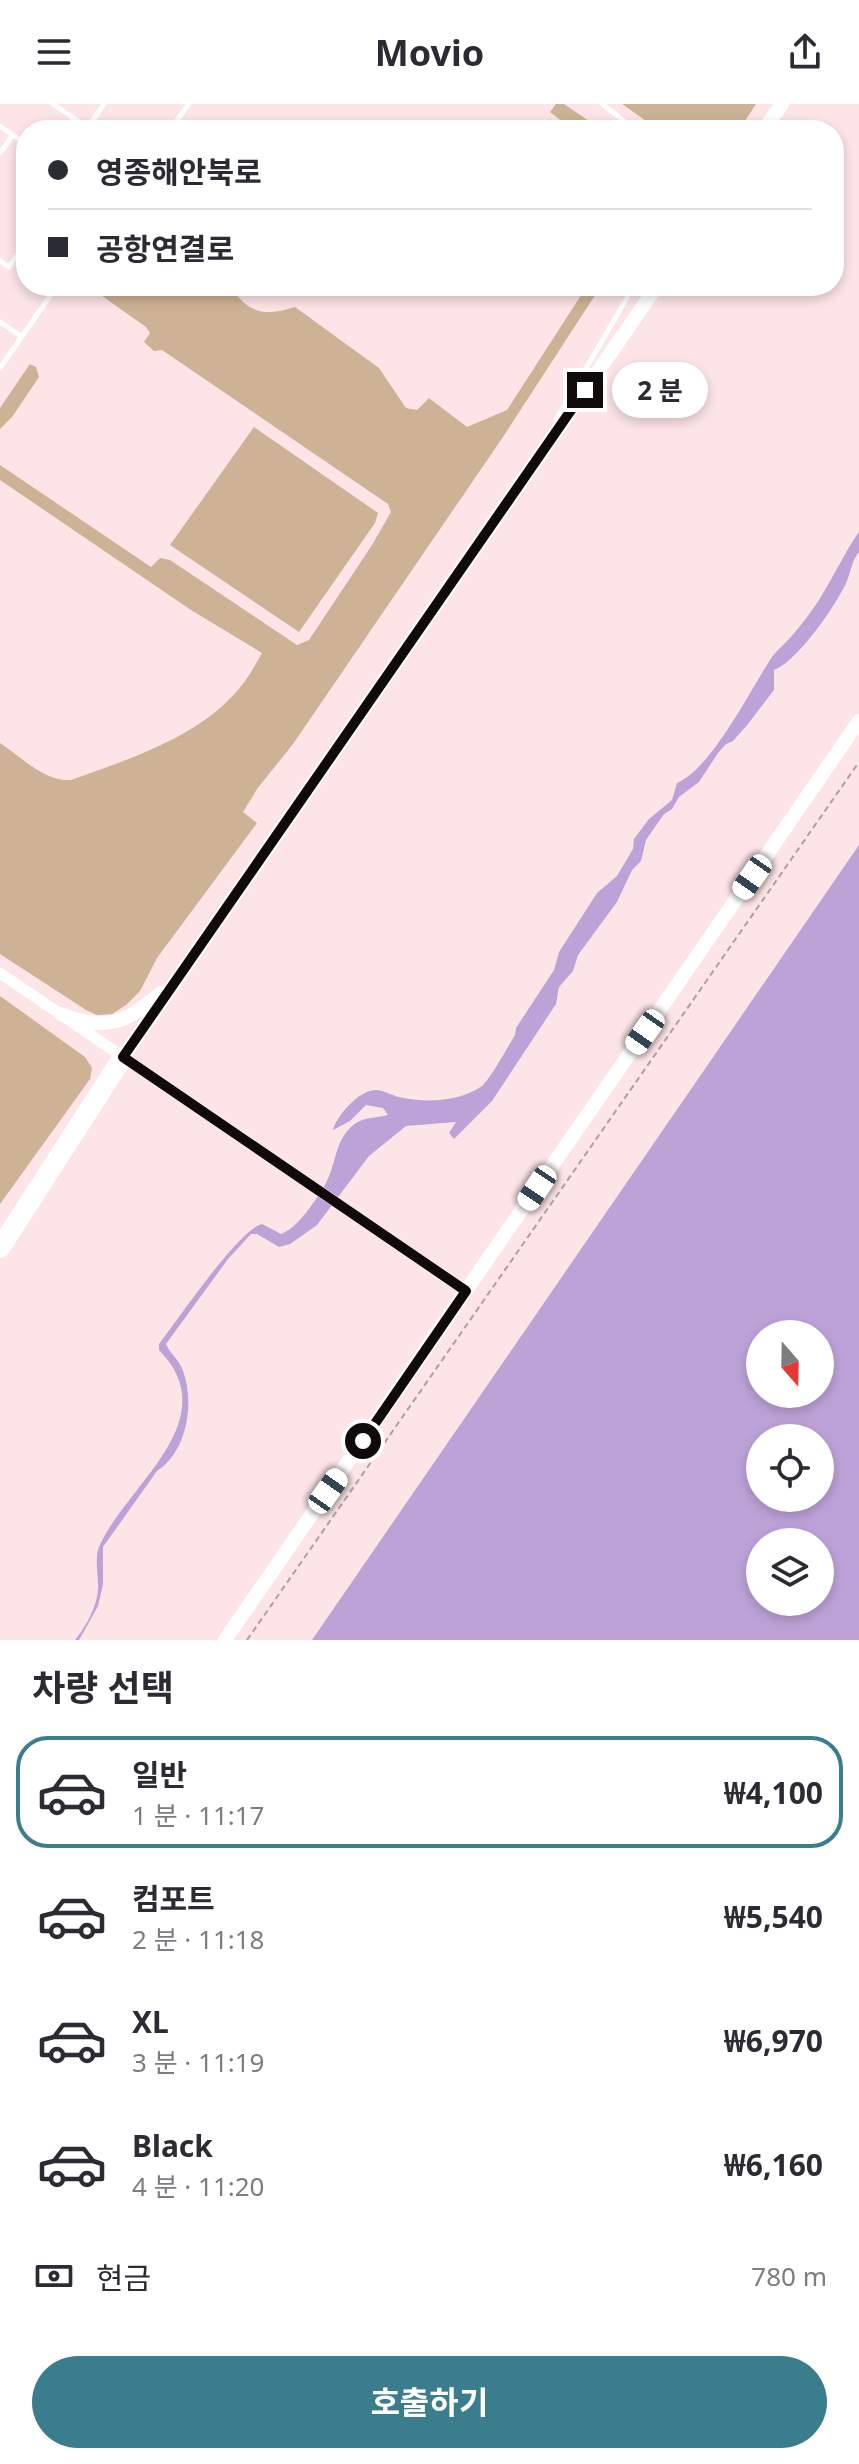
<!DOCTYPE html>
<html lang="ko">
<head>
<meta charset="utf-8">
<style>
  :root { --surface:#fff; --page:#f2f2f3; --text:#2b2b33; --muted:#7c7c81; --line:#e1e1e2; --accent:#3a7d8d }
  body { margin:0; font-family:"Noto Sans","Noto Sans KR",sans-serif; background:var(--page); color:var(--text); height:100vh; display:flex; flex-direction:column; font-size:30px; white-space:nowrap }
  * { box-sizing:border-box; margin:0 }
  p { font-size:26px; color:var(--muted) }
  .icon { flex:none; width:44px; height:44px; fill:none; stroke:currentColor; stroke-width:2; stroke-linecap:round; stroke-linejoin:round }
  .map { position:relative; height:1536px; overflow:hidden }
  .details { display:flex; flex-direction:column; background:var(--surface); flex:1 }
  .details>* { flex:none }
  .banner { position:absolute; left:16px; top:16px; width:828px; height:176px; border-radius:32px; box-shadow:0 4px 12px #0003; display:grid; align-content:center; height:176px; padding:0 32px; background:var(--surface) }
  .needle { width:52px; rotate:160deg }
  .fabs { position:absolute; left:746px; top:1216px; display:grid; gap:16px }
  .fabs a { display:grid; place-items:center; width:88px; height:88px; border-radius:50%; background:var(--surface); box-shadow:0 4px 12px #0003; font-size:40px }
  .end { position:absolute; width:36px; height:36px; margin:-18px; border:10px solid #110a0b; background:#fff; box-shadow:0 0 0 4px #fff }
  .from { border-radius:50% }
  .bubble { position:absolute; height:56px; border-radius:28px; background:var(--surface); box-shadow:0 4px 12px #0003; font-size:26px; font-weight:700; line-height:56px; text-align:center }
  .car { position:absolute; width:24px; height:48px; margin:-24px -12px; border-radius:10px; box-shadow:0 0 6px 2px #0007; background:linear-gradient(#fff 24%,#345 0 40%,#fff 0 76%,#345 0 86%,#fff 0) }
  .banner b { display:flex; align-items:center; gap:28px; height:76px; font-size:30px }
  .banner b+b { border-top:2px solid var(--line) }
  .banner i { width:20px; height:20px; background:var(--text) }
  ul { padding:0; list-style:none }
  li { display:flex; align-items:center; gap:24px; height:112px; margin:0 16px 12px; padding:0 16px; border:4px solid transparent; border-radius:32px }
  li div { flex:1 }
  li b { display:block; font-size:30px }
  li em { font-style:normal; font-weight:700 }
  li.active { border-color:var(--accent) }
  li>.icon { width:72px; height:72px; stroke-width:1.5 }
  h2 { padding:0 32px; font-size:36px; line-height:96px }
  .pay { display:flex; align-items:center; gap:20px; height:88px; padding:0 32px; font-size:30px }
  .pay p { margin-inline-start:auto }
  .primary-button { display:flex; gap:16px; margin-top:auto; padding:16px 32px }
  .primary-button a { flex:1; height:92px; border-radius:48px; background:var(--accent); color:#fff; font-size:32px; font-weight:700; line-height:92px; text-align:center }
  header { display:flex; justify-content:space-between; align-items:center; height:104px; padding:0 32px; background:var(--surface); font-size:36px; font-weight:700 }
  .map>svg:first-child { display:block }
  .green { fill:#cdb295 }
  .water { fill:#bda2d8; fill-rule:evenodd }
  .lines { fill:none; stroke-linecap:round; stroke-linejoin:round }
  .path { stroke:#b09d9f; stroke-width:2; stroke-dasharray:6 4; stroke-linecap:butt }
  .lane { stroke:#fff; stroke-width:5 }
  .street { stroke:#fff; stroke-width:11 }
  .secondary { stroke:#fff; stroke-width:14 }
  .highway { stroke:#fff; stroke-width:20 }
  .route { stroke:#110a0b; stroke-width:10 }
</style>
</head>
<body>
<header><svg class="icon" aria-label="menu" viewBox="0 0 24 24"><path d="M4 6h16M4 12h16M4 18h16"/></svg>Movio<svg class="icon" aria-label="share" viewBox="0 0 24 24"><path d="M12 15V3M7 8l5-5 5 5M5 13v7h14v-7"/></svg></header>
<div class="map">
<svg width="859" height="1536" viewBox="0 0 859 1536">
  <rect width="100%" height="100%" fill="#fce4e7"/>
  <g class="green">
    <polygon points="556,0 564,0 602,26 573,26 550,8"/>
    <polygon points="622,0 756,0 739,26 659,26"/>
    <path d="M88,182h143c17,29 35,30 64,21l84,61 27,40 11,2 12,-12 38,29 40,-17 80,-124h14l-98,151 -210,307 -36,45 -14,23 14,11 -100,135 -17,33 -14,14 -14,9 -15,1 -11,-5 -86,-56v-211c21,14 45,39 71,37 58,-21 126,-42 167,-90 10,-11 17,-25 24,-37l-71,-43 -191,-130v-15l151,102 9,-9 10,2 127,85 12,-5 63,-95 19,-33 -3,-8 -226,-154 -8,1 -10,-9 6,-9 -4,-6z"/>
    <polygon points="30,260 36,263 39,273 12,313 0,325 0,304"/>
    <polygon points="254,323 378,409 375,419 299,528 170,441"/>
    <polygon points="0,892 85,953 92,964 90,975 0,1100"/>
  </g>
  <g class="water">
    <path d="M859,428v20c-7,8 -8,19 -12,29 -10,23 -50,81 -73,89v20l-26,34 -15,17 -7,3 -8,9 -19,29 -20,15 -7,12 -8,5 -18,26 -5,21 -9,9 -15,32 -39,53 -5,16 -14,16 -3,17 -64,97 -38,38 -5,-6 7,-11 -50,4 -37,30 -52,69 -27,19 -11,3 -22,-13h-6l-23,25 -62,85c4,10 13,15 17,27 12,32 4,81 -26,100l-54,76v37l-5,22 -19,34h-4c10,-12 22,-33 23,-50 1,-13 -4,-30 1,-43 26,-61 129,-127 60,-197v-6c18,-23 80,-115 103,-120l19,10c16,-5 36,-35 45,-51 10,-19 9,-42 26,-57 10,-9 24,-8 36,-11l-5,-7 -17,-3 -16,16 -17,9c4,-15 26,-40 43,-40 7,0 15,5 23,7 26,6 61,5 83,-11 7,-5 27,-41 33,-51l1,-7 38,-58 5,-18 38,-59 20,-17 16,-27 1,-10 15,-20 23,-19 5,-17c35,-15 73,-93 95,-126 5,-7 11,-11 17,-18 11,-12 24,-29 33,-44 13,-21 23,-43 37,-63z"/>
    <path d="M859,741v795h-547zM760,1230h60v60h-60zM760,1334h60v60h-60zM760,1438h60v60h-60z"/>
  </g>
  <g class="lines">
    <polyline class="path" points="247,1536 859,658"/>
    <g class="lane">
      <polyline points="53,0 88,24"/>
      <polyline points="602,0 636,26"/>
      <polyline points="0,22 26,40"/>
      <polyline points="87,25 104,0"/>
      <polyline points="170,26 189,0"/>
      <polyline points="0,49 13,31"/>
      <polyline points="0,157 9,163 26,138"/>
      <polyline points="0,218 21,232"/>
      <polyline points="0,264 57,182"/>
      <polyline points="556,316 634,182"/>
    </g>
    <polyline class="street" points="0,869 466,1187"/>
    <g class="secondary">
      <polyline points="764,26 782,0"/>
      <path d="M61,910c44,18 65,9 100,-21"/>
      <polyline points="123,953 657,182"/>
      <polyline points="225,1536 859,617"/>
    </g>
    <polyline class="highway" points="0,1144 123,953"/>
  </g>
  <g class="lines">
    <polyline class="route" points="363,1337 466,1187 123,953 585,286"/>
  </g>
</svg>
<div class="fabs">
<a><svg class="needle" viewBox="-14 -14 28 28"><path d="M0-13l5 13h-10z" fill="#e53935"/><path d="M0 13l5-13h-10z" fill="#7c7c81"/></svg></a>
<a><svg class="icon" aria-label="locate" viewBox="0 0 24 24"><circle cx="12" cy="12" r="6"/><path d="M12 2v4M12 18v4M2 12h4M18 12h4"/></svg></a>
<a><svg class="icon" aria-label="layers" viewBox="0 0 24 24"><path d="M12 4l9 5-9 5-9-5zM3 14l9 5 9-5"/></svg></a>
</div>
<i class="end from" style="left:363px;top:1337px"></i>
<i class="end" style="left:585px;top:286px"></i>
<div class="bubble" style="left:612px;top:258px;width:96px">2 분</div>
<i class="car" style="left:752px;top:773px;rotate:215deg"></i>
<i class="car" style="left:645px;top:928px;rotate:215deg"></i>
<i class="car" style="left:537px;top:1084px;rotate:214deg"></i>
<i class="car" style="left:328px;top:1387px;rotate:35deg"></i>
<div class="banner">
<b><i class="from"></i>영종해안북로</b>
<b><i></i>공항연결로</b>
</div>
</div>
<section class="details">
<h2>차량 선택</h2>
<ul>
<li class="active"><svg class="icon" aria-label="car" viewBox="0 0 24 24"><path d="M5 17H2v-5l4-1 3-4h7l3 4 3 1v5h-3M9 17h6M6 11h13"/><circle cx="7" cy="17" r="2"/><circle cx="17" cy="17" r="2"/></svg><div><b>일반</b><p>1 분 · 11:17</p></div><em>₩4,100</em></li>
<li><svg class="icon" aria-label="car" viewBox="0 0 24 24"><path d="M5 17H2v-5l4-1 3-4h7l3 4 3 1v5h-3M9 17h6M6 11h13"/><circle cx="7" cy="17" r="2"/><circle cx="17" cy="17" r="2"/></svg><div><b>컴포트</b><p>2 분 · 11:18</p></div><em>₩5,540</em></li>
<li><svg class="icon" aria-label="car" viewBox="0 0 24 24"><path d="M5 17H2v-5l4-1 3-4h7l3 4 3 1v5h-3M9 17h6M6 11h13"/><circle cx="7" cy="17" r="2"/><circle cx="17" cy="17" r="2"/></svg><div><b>XL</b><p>3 분 · 11:19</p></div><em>₩6,970</em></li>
<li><svg class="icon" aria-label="car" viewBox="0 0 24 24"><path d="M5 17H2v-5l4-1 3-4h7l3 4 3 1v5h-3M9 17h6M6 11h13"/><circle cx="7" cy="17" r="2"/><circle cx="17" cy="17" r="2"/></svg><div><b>Black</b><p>4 분 · 11:20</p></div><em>₩6,160</em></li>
</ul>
<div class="pay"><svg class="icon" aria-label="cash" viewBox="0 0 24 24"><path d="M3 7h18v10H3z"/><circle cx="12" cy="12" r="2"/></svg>현금<p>780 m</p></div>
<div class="primary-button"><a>호출하기</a></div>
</section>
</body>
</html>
